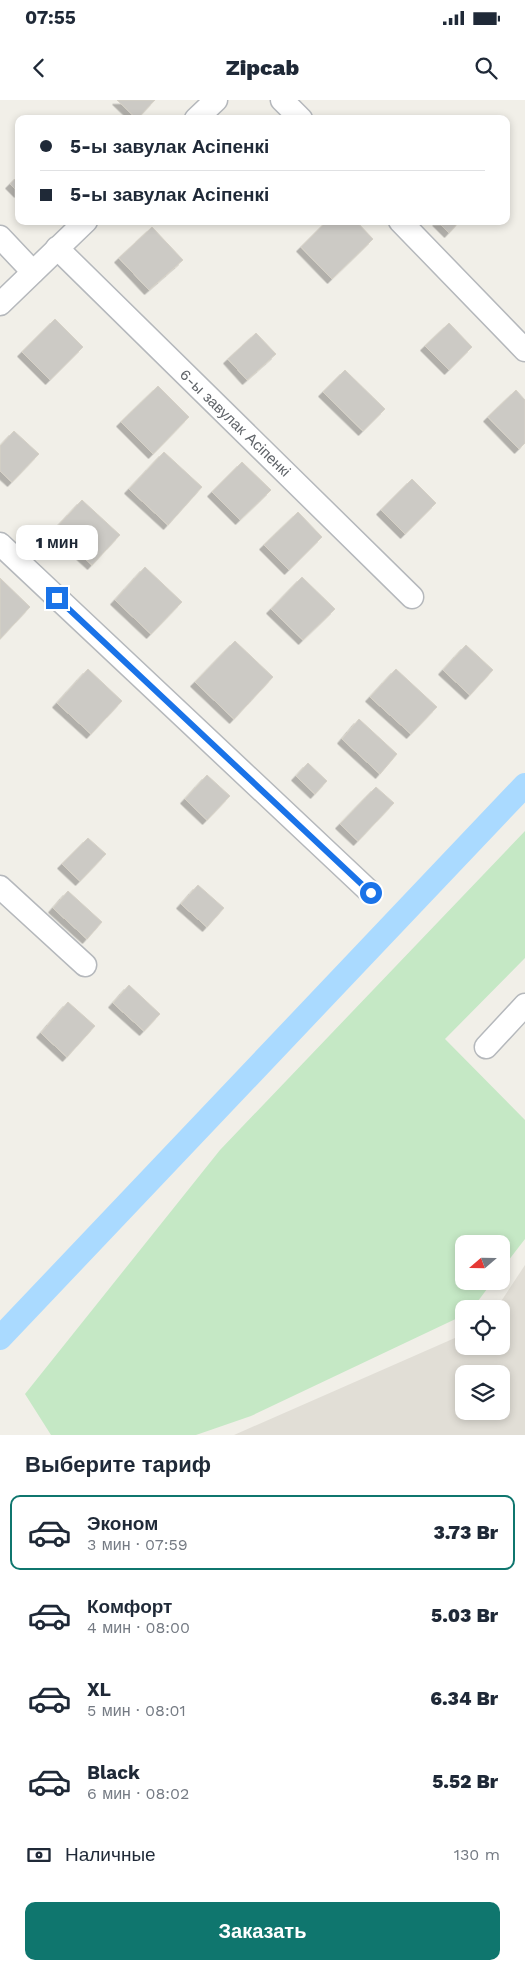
<!DOCTYPE html>
<html lang="ru">
<head>
<meta charset="utf-8">
<style>
  :root { --surface:#fff; --page:#f2f2f3; --text:#1f2937; --muted:#747a83; --line:#e0e1e3; --accent:#0f766e }
  body { margin:0; font-family:"Work Sans",sans-serif; background:var(--page); color:var(--text); height:100vh; display:flex; flex-direction:column; font-size:19px; white-space:nowrap }
  * { box-sizing:border-box; margin:0 }
  p { font-size:16px; color:var(--muted) }
  .icon { flex:none; width:28px; height:28px; fill:none; stroke:currentColor; stroke-width:2; stroke-linecap:round; stroke-linejoin:round }
  .map { position:relative; height:1335px; overflow:hidden }
  .details { display:flex; flex-direction:column; background:var(--surface); flex:1 }
  .details>* { flex:none }
  .guide { position:absolute; left:15px; top:15px; width:495px; height:110px; border-radius:10px; box-shadow:0 2px 8px #0003; display:grid; align-content:center; height:110px; padding:0 25px; background:var(--surface) }
  .needle { width:32px; rotate:250deg }
  .fabs { position:absolute; left:455px; top:1135px; display:grid; gap:10px }
  .fabs a { display:grid; place-items:center; width:55px; height:55px; border-radius:10px; background:var(--surface); box-shadow:0 2px 8px #0003; font-size:25px }
  .end { position:absolute; width:22px; height:22px; margin:-11px; border:6px solid #1a73e8; background:#fff; box-shadow:0 0 0 2px #fff }
  .from { border-radius:50% }
  .bubble { position:absolute; height:35px; border-radius:10px; background:var(--surface); box-shadow:0 2px 8px #0003; font-size:16px; font-weight:800; line-height:35px; text-align:center }
  .guide b { display:flex; align-items:center; gap:18px; height:48px; font-size:19px }
  .guide b+b { border-top:1px solid var(--line) }
  .guide i { width:12px; height:12px; background:var(--text) }
  ul { padding:0; list-style:none }
  li { display:flex; align-items:center; gap:15px; height:75px; margin:0 10px 8px; padding:0 15px; border:2px solid transparent; border-radius:10px }
  li div { flex:1 }
  li b { display:block; font-size:19px }
  li em { font-style:normal; font-weight:800 }
  li.selected { border-color:var(--accent) }
  li>.icon { width:45px; height:45px; stroke-width:1.5 }
  h2 { padding:0 25px; font-size:22px; line-height:60px }
  .pay { display:flex; align-items:center; gap:12px; height:55px; padding:0 25px; font-size:19px }
  .pay p { margin-inline-start:auto }
  .primary-button { display:flex; gap:10px; margin-top:auto; padding:10px 25px }
  .primary-button a { flex:1; height:58px; border-radius:10px; background:var(--accent); color:#fff; font-size:20px; font-weight:800; line-height:58px; text-align:center }
  .status { display:flex; justify-content:space-between; align-items:center; height:35px; padding:0 25px; background:var(--surface); direction:ltr }
  .status svg { height:14px; fill:currentColor }
  header { display:flex; justify-content:space-between; align-items:center; height:65px; padding:0 25px; background:var(--surface); font-size:22px; font-weight:800 }
  .map>svg:first-child { display:block }
  .education { fill:#e1ded6; fill-rule:evenodd }
  .green { fill:#c5e8c5 }
  .lines { fill:none; stroke-linecap:round; stroke-linejoin:round }
  .canal { stroke:#aadaff; stroke-width:24 }
  .building { fill:#cccac5; stroke:#d6d1c6; filter:url(#shadow) }
  .minor-casing { stroke:#b5b8bc; stroke-width:25 }
  .minor { stroke:#fff; stroke-width:22 }
  .route { stroke:#1a73e8; stroke-width:6 }
  .labels { text-anchor:middle; stroke-width:4; stroke-linejoin:round; paint-order:stroke }
  .street-label { font-size:15px; fill:#5f6368; stroke:#fff }
</style>
</head>
<body>
<div class="status"><b>07:55</b><svg viewBox="0 0 49 12"><path d="M0 12V9h3v3zM5 12V6h3v6zM10 12V3h3v9zM15 12V0h3v12zM26 1h20v11H26zM47 4h2v5h-2z"/></svg></div>
<header><svg class="icon" aria-label="back" viewBox="0 0 24 24"><path d="M15 5l-7 7 7 7"/></svg>Zipcab<svg class="icon" aria-label="search" viewBox="0 0 24 24"><circle cx="10" cy="10" r="6"/><path d="M15 15l6 6"/></svg></header>
<div class="map">
<svg width="525" height="1335" viewBox="0 0 525 1335">
  <defs>
    <filter id="shadow"><feDropShadow dx="-4.5" dy="4.5" stdDeviation="0" flood-color="#0004"/></filter>
  </defs>
  <rect width="100%" height="100%" fill="#f1efe8"/>
  <path class="education" d="M525,1165v170h-291l230,-101v12h37v-37h-5zM464,1274h37v37h-37z"/>
  <polygon class="green" points="525,731 525,858 445,939 525,1020 525,1139 501,1170 501,1144 464,1144 464,1181 493,1181 472,1209 464,1209 464,1215 251,1316 196,1335 51,1335 25,1294 220,1050"/>
  <g class="lines">
    <polyline class="canal" points="0,1238 525,685"/>
  </g>
  <g class="building">
    <polygon points="117,0 155,0 137,19"/>
    <polygon points="19,75 19,93 10,84"/>
    <polygon points="327,121 356,121 373,139 332,179 301,147"/>
    <polygon points="437,121 460,121 449,133"/>
    <polygon points="152,127 183,160 149,190 119,158"/>
    <polygon points="55,219 83,247 50,280 22,252"/>
    <polygon points="449,223 472,247 449,270 425,246"/>
    <polygon points="256,233 276,254 247,280 228,259"/>
    <polygon points="345,270 385,309 363,331 323,292"/>
    <polygon points="158,286 189,317 153,354 121,322"/>
    <polygon points="516,290 525,300 525,343 519,349 488,317"/>
    <polygon points="14,331 39,354 12,382 0,371 0,346"/>
    <polygon points="164,352 202,387 168,425 129,389"/>
    <polygon points="242,362 271,390 240,420 212,392"/>
    <polygon points="412,379 436,403 405,434 381,410"/>
    <polygon points="82,400 120,435 92,465 54,430"/>
    <polygon points="298,412 322,437 289,470 264,445"/>
    <polygon points="145,467 182,502 151,534 115,500"/>
    <polygon points="302,477 335,509 303,540 271,509"/>
    <polygon points="0,478 30,507 0,539"/>
    <polygon points="235,541 273,577 234,619 195,582"/>
    <polygon points="466,545 493,570 470,595 443,570"/>
    <polygon points="88,569 122,601 91,634 57,603"/>
    <polygon points="396,569 437,607 411,634 370,597"/>
    <polygon points="359,619 397,654 380,674 342,639"/>
    <polygon points="308,663 327,681 315,694 296,676"/>
    <polygon points="207,675 230,696 207,720 185,699"/>
    <polygon points="376,687 394,703 358,741 340,724"/>
    <polygon points="88,738 106,754 80,781 62,764"/>
    <polygon points="198,785 224,808 207,827 181,804"/>
    <polygon points="68,791 102,822 87,839 53,808"/>
    <polygon points="129,885 160,914 144,931 113,903"/>
    <polygon points="68,902 95,926 67,957 41,933"/>
  </g>
  <g class="lines">
    <g class="minor-casing">
      <g id="minor">
        <polyline points="282,0 301,19"/>
        <polyline points="196,19 216,0"/>
        <polyline points="400,121 525,250"/>
        <polyline points="0,137 33,172"/>
        <polyline points="57,148 412,497"/>
        <polyline points="0,204 86,121"/>
        <polyline points="0,444 371,793"/>
        <polyline points="0,787 85,865"/>
        <polyline points="486,947 525,905"/>
      </g>
    </g>
    <use href="#minor" class="minor"/>
  </g>
  <g class="lines">
    <polyline class="route" points="57,498 371,793"/>
  </g>
  <g class="labels">
    <g class="street-label">
      <text transform="translate(235 323) rotate(44)" y="5">6-ы завулак Асіпенкі</text>
    </g>
  </g>
</svg>
<div class="fabs">
<a><svg class="needle" viewBox="-14 -14 28 28"><path d="M0-13l5 13h-10z" fill="#e53935"/><path d="M0 13l5-13h-10z" fill="#747a83"/></svg></a>
<a><svg class="icon" aria-label="locate" viewBox="0 0 24 24"><circle cx="12" cy="12" r="6"/><path d="M12 2v4M12 18v4M2 12h4M18 12h4"/></svg></a>
<a><svg class="icon" aria-label="layers" viewBox="0 0 24 24"><path d="M12 4l9 5-9 5-9-5zM3 14l9 5 9-5"/></svg></a>
</div>
<i class="end from" style="left:371px;top:793px"></i>
<i class="end" style="left:57px;top:498px"></i>
<div class="bubble" style="left:16px;top:425px;width:82px">1 мин</div>
<div class="guide">
<b><i class="from"></i>5-ы завулак Асіпенкі</b>
<b><i></i>5-ы завулак Асіпенкі</b>
</div>
</div>
<section class="details">
<h2>Выберите тариф</h2>
<ul>
<li class="selected"><svg class="icon" aria-label="car" viewBox="0 0 24 24"><path d="M5 17H2v-5l4-1 3-4h7l3 4 3 1v5h-3M9 17h6M6 11h13"/><circle cx="7" cy="17" r="2"/><circle cx="17" cy="17" r="2"/></svg><div><b>Эконом</b><p>3 мин · 07:59</p></div><em>3.73 Br</em></li>
<li><svg class="icon" aria-label="car" viewBox="0 0 24 24"><path d="M5 17H2v-5l4-1 3-4h7l3 4 3 1v5h-3M9 17h6M6 11h13"/><circle cx="7" cy="17" r="2"/><circle cx="17" cy="17" r="2"/></svg><div><b>Комфорт</b><p>4 мин · 08:00</p></div><em>5.03 Br</em></li>
<li><svg class="icon" aria-label="car" viewBox="0 0 24 24"><path d="M5 17H2v-5l4-1 3-4h7l3 4 3 1v5h-3M9 17h6M6 11h13"/><circle cx="7" cy="17" r="2"/><circle cx="17" cy="17" r="2"/></svg><div><b>XL</b><p>5 мин · 08:01</p></div><em>6.34 Br</em></li>
<li><svg class="icon" aria-label="car" viewBox="0 0 24 24"><path d="M5 17H2v-5l4-1 3-4h7l3 4 3 1v5h-3M9 17h6M6 11h13"/><circle cx="7" cy="17" r="2"/><circle cx="17" cy="17" r="2"/></svg><div><b>Black</b><p>6 мин · 08:02</p></div><em>5.52 Br</em></li>
</ul>
<div class="pay"><svg class="icon" aria-label="cash" viewBox="0 0 24 24"><path d="M3 7h18v10H3z"/><circle cx="12" cy="12" r="2"/></svg>Наличные<p>130 m</p></div>
<div class="primary-button"><a>Заказать</a></div>
</section>
</body>
</html>
